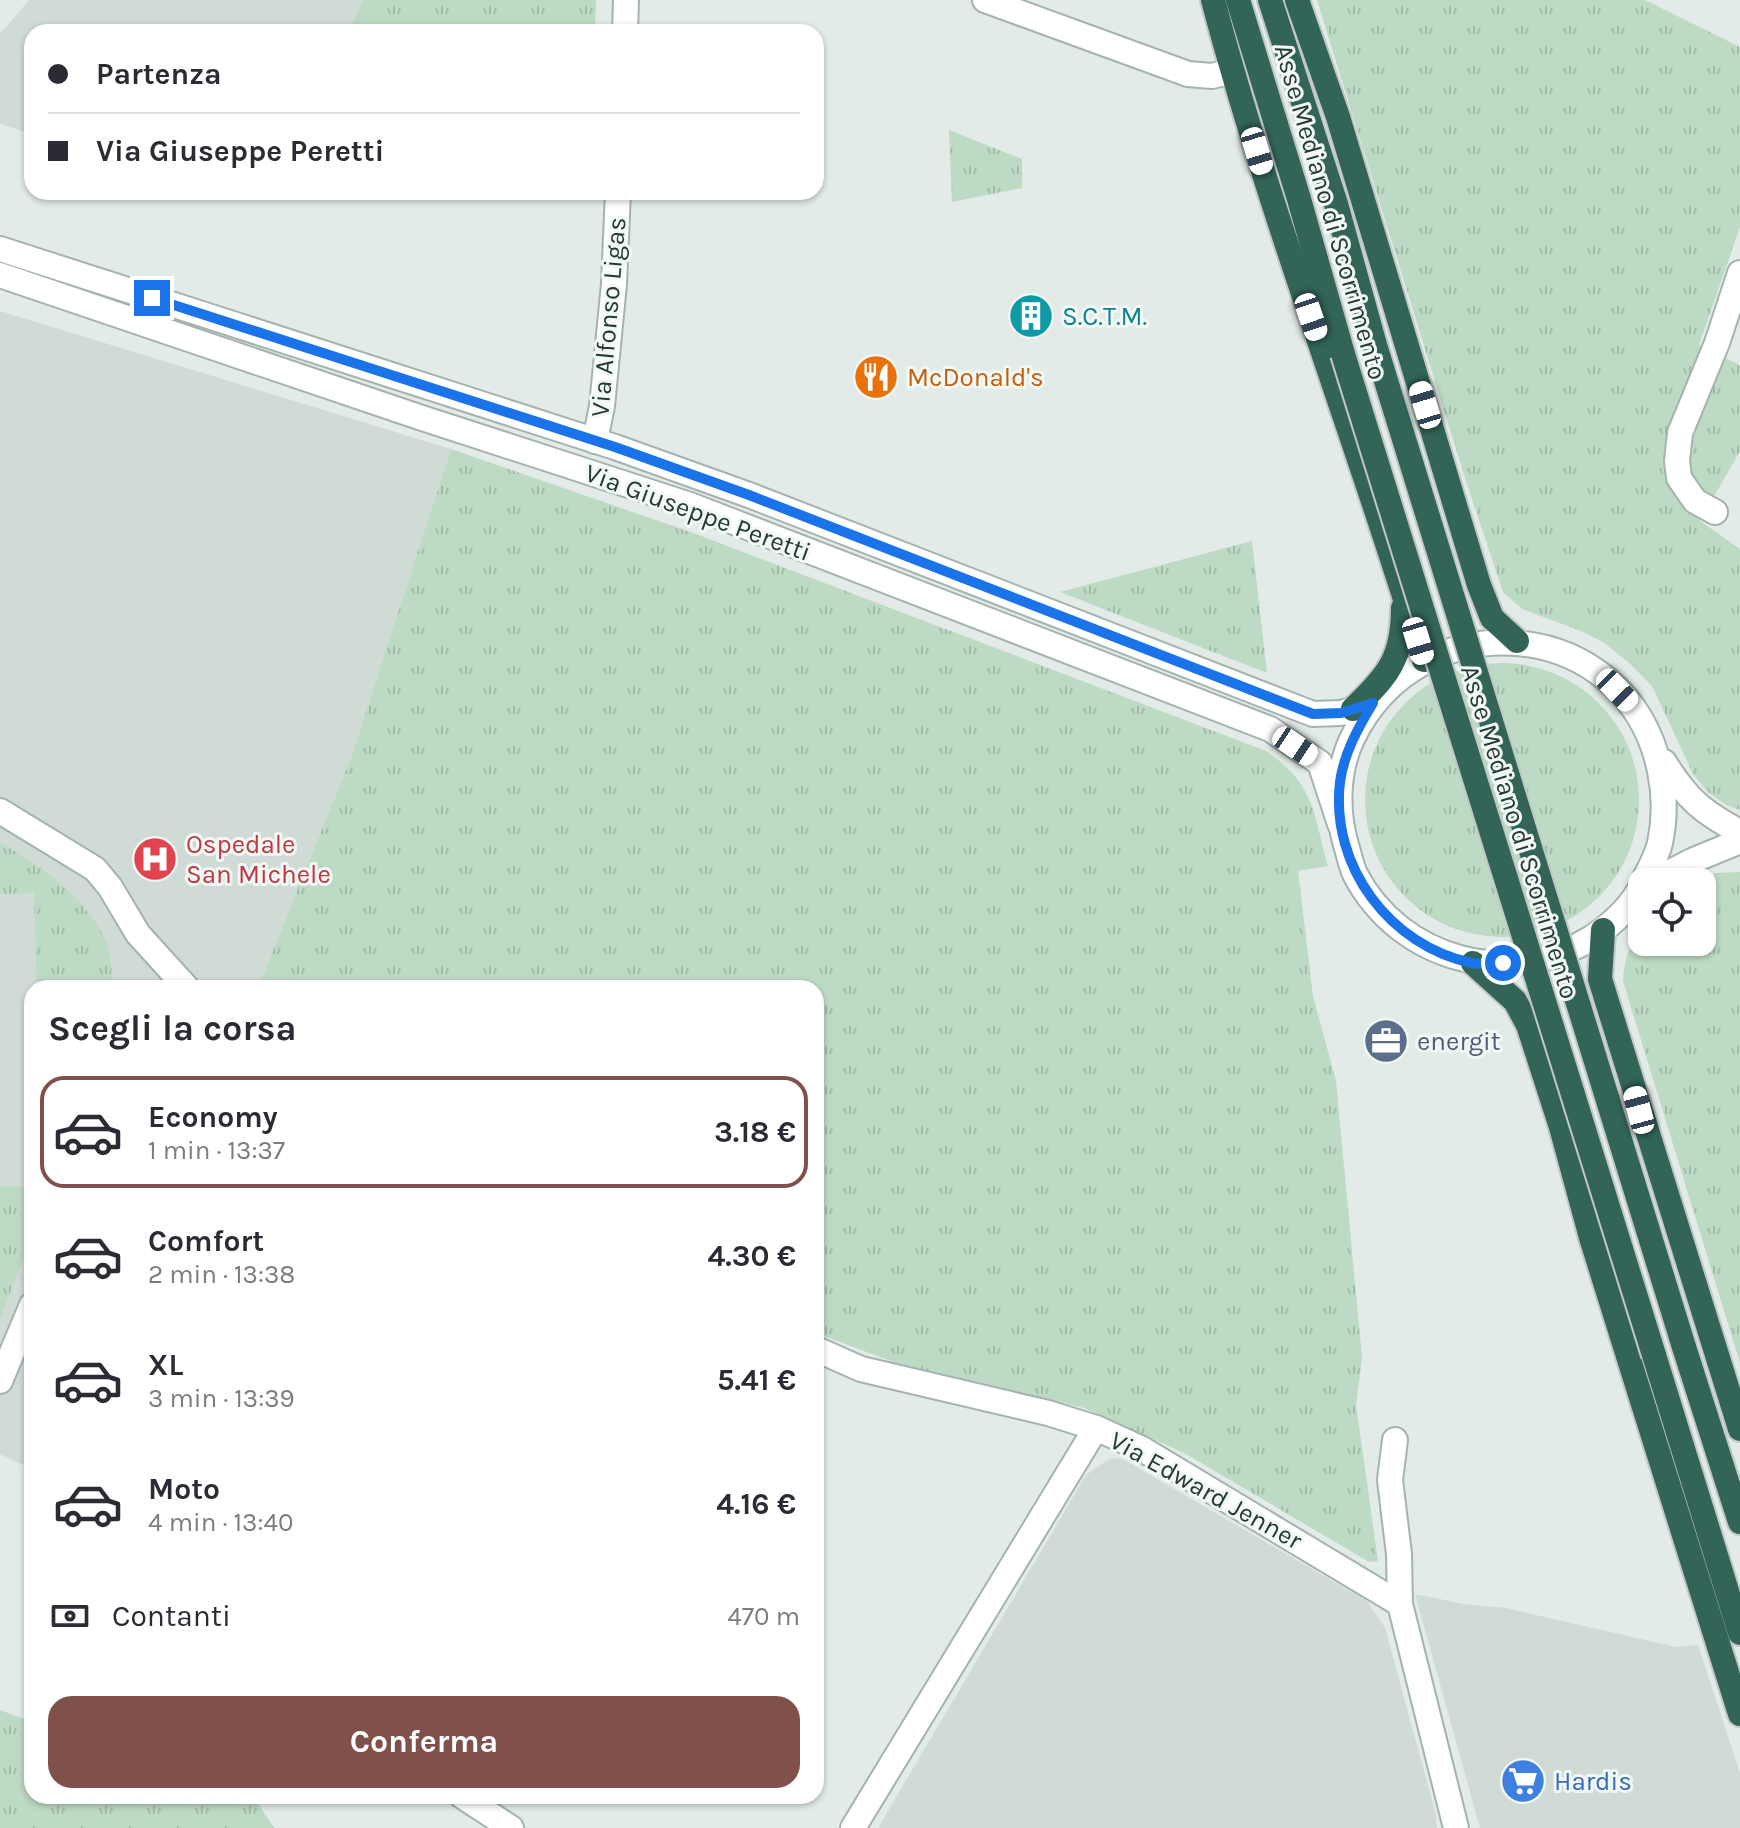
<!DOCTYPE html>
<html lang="it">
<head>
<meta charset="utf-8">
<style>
  :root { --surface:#fff; --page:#f7f7f7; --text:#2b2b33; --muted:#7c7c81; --line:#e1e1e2; --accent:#80514a }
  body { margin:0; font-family:Karla,sans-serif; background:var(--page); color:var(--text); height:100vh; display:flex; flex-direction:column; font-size:30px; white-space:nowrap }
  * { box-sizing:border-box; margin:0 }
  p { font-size:26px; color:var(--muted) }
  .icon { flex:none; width:44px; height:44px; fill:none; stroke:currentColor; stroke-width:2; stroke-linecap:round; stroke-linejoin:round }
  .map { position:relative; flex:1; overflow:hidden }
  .side { position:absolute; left:24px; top:980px; width:800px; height:824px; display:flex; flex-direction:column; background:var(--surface); border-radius:24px; box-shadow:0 2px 6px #0004 }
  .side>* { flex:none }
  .guide { position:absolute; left:24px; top:24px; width:800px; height:176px; border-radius:24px; box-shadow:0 2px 6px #0004; display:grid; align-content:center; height:176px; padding:0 24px; background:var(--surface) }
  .controls { position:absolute; left:1628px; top:868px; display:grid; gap:16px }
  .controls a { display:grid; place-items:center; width:88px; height:88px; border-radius:16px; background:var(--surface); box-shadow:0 2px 6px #0004; font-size:40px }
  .end { position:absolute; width:36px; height:36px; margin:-18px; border:10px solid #1a73e8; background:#fff; box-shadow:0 0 0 4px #fff }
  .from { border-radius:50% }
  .car { position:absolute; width:24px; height:48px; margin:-24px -12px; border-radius:10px; box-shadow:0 0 6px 2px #0007; background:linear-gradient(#fff 24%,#345 0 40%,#fff 0 76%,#345 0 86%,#fff 0) }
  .guide b { display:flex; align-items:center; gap:28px; height:76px; font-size:30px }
  .guide b+b { border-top:2px solid var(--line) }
  .guide i { width:20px; height:20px; background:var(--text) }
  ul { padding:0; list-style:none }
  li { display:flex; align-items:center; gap:24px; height:112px; margin:0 16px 12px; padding:0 8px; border:4px solid transparent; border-radius:24px }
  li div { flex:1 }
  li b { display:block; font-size:30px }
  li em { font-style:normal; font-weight:700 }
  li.on { border-color:var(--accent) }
  li>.icon { width:72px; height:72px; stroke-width:1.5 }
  h2 { padding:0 24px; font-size:36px; line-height:96px }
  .pay { display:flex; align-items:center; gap:20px; height:88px; padding:0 24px; font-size:30px }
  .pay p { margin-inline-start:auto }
  .primary-button { display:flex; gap:16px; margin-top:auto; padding:16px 24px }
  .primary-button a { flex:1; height:92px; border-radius:24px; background:var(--accent); color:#fff; font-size:32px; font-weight:700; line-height:92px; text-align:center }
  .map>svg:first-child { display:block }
  .built { fill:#d0dbd6 }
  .grass { fill:url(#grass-tufts) }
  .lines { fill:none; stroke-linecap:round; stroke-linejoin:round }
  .minor-casing { stroke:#a5b3ae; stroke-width:28 }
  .highway-casing { stroke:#c2c8c6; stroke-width:28 }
  .minor { stroke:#fff; stroke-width:24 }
  .highway { stroke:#326458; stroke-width:24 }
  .highway-bridge-casing { stroke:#c2c8c6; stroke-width:28; stroke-linecap:butt }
  .highway-bridge { stroke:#326458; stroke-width:24 }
  .route { stroke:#1a73e8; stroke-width:10 }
  .labels { text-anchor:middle; stroke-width:6; stroke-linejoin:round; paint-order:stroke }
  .street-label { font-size:26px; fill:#243b34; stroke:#f2f8f5 }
  .culture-label { font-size:26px; fill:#0d838f; stroke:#f2f8f5; text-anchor:start }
  .food-label { font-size:26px; fill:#c56008; stroke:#f2f8f5; text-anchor:start }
  .health-label { font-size:26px; fill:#be3a42; stroke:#f2f8f5; text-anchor:start }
  .service-label { font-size:26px; fill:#4e5e75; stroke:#f2f8f5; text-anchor:start }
  .shop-label { font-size:26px; fill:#366cbe; stroke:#f2f8f5; text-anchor:start }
</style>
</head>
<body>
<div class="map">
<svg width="1740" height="1828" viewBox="0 0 1740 1828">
  <defs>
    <pattern id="grass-tufts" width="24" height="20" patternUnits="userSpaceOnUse" patternTransform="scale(2)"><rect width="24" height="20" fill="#bddac4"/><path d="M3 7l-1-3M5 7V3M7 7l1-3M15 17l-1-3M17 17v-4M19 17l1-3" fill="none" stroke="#a2bca9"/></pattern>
  </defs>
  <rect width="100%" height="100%" fill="#e2ebe7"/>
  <g class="built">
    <polygon points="29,0 363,0 348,32 32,32 32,134 0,124 0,34"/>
    <polygon points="0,311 451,449 352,755 258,988 32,988 32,1469 0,1454"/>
    <polygon points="1121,1458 1367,1601 1385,1628 1436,1815 1437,1828 878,1828 1086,1475 1109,1459"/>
    <polygon points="1415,1594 1464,1604 1506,1608 1676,1647 1698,1645 1740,1773 1740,1828 1480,1828"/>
  </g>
  <g class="grass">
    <polygon points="363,0 596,0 595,32 348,32"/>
    <polygon points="1317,0 1645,0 1740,47 1740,227 1699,345 1740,365 1740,451 1700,521 1740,549 1740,810 1726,805 1708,792 1693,774 1652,686 1628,662 1603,642 1581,631 1522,609 1503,592 1465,478"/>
    <polygon points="949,130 1022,159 1022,188 952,202"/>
    <path d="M451,449l245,85 570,217c49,33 47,62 62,115l-30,5 15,125 23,85 26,276 -6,48 22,156 -9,1 -183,-108 -102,-46 -188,-45 -80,-30v-345h-558l94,-233z"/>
    <polygon points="1252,541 1267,673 1060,592"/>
    <circle cx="1502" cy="800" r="137"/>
    <path d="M0,843c47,24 128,85 109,145h-72l-3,-95 -34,1z"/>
    <path d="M1740,872v491l-117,-382c1,-22 7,-38 19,-57v18h60v-60h-11l26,-9z"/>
    <polygon points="0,1186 32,1186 32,1236 0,1319"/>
    <polygon points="0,1710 32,1722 32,1796 253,1796 274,1828 0,1828"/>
  </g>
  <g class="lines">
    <g class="minor-casing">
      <g id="minor">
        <polyline points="985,0 1188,74 1212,76 1232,71"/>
        <polyline points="625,32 626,0"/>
        <polyline points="0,249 615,447 749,495 1313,714 1341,713 1372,704"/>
        <polyline points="0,275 419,417 690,505 1270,729 1320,763 1340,824"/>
        <polyline points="595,441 602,406 614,284 618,192"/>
        <polyline points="1715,512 1695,501 1679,478 1677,461 1680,433 1717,343 1740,273"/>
        <path d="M1664,762c23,37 38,50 76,70"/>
        <polyline points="0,811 95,869 110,887 138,934 187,988"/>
        <polyline points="1651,882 1694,860 1740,841"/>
        <path d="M1642,885c-10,21 -30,39 -49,52 -82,53 -193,24 -238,-63 -4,-9 -6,-20 -9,-29 -10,-34 -9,-74 6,-106 68,-142 276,-124 308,32 5,24 5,48 0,72 -3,13 -11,27 -17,39"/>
        <polyline points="816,1349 861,1369 1048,1413 1096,1428 1142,1449 1400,1604"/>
        <polyline points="0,1381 32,1305"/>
        <polyline points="1395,1440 1390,1480 1399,1554 1400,1604 1456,1828"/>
        <polyline points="462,1796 511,1828"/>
        <polyline points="853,1828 1096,1428"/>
      </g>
    </g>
    <g class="highway-casing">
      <g id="highway">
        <path d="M1213,0c59,223 144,439 211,660"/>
        <polyline points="1238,0 1299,199 1343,354"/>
        <polyline points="1270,0 1336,204 1375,345"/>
        <polyline points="1297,0 1338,117 1479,585 1492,618 1517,641"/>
        <path d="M1353,709c35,-33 50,-51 50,-101"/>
        <polyline points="1603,930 1600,979 1740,1429"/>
        <polyline points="1473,963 1515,1001 1528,1025 1561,1127 1592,1241 1740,1714"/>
        <polyline points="1684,1347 1740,1522"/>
        <polyline points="1654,1355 1740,1633"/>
      </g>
    </g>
    <use href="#minor" class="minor"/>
    <use href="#highway" class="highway"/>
    <g class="highway-bridge-casing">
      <g id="highway-bridge">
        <polyline points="1375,345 1684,1347"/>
        <polyline points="1343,354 1654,1355"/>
      </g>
    </g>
    <use href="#highway-bridge" class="highway-bridge"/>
  </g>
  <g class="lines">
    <path class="route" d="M152,298l463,149 134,48 564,219 28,-1 32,-10c-15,25 -29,50 -33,79 -10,84 50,164 132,181 10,2 21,0 31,0"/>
  </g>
  <defs>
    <g id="building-disc" transform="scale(2.3)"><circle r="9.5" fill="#0f9aa8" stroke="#f2f8f5"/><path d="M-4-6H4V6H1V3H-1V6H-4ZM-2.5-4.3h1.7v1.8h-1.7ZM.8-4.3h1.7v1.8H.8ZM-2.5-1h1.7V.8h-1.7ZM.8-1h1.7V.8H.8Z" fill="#fff"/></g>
    <g id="restaurant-disc" transform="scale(2.3)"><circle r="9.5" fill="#e8710a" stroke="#f2f8f5"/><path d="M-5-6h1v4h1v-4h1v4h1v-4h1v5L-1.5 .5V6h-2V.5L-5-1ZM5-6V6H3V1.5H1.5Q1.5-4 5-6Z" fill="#fff"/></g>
    <g id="hospital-disc" transform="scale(2.3)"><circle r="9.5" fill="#e0444e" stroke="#f2f8f5"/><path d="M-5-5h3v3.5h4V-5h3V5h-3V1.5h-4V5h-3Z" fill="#fff"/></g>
    <g id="office-disc" transform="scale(2.3)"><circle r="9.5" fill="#5c6f8a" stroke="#f2f8f5"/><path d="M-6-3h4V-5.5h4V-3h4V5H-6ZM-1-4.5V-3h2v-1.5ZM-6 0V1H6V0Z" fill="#fff"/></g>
    <g id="supermarket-disc" transform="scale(2.3)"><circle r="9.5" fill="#3f7fe0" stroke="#f2f8f5"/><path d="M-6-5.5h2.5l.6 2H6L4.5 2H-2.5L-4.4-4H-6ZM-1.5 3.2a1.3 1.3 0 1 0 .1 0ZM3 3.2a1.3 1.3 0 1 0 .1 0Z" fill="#fff"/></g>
  </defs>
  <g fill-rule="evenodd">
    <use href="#building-disc" x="1031" y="316"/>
    <use href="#restaurant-disc" x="876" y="377"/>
    <use href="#hospital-disc" x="155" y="859"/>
    <use href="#office-disc" x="1386" y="1041"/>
    <use href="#supermarket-disc" x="1523" y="1781"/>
  </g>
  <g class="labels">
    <g class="street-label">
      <text transform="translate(1331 212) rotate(74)" y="9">Asse Mediano di Scorrimento</text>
      <text transform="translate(608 317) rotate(-85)" y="9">Via Alfonso Ligas</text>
      <text transform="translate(698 512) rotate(20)" y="9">Via Giuseppe Peretti</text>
      <text transform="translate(1520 832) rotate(73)" y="9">Asse Mediano di Scorrimento</text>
      <text transform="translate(1206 1490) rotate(29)" y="9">Via Edward Jenner</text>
    </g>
    <g class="culture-label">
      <text x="1062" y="325">S.C.T.M.</text>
    </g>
    <g class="food-label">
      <text x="907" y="386">McDonald's</text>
    </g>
    <g class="health-label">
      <text x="186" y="853">Ospedale<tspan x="186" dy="30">San Michele</tspan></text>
    </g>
    <g class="service-label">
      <text x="1417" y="1050">energit</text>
    </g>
    <g class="shop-label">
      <text x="1554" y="1790">Hardis</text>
    </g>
  </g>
</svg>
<div class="controls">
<a><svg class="icon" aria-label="locate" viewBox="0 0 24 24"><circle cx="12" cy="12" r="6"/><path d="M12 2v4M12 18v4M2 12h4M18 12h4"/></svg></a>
</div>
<i class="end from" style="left:1503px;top:963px"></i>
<i class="end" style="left:152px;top:298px"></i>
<i class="car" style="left:1257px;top:151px;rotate:163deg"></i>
<i class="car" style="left:1311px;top:317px;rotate:161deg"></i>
<i class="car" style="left:1425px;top:405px;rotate:343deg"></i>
<i class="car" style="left:1418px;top:641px;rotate:163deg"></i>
<i class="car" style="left:1617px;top:690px;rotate:136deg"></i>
<i class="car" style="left:1295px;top:746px;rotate:124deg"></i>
<i class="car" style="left:1639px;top:1110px;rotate:345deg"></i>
<div class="guide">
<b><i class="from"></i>Partenza</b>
<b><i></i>Via Giuseppe Peretti</b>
</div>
<section class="side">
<h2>Scegli la corsa</h2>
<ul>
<li class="on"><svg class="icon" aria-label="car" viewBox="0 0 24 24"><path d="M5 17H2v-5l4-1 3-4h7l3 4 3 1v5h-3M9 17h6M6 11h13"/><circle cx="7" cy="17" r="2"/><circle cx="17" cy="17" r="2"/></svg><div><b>Economy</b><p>1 min · 13:37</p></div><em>3.18 €</em></li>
<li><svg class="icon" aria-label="car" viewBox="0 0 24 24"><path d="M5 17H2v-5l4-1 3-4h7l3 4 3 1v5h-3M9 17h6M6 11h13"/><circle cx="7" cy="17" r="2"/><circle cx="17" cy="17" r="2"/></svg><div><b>Comfort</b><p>2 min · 13:38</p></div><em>4.30 €</em></li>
<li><svg class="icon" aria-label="car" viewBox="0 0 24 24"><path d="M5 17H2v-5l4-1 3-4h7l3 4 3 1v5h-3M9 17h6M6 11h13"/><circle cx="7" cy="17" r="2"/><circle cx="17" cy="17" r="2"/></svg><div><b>XL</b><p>3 min · 13:39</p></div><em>5.41 €</em></li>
<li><svg class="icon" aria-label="car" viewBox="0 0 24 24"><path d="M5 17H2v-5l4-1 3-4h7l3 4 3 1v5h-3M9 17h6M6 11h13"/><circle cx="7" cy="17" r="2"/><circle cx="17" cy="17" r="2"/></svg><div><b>Moto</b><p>4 min · 13:40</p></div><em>4.16 €</em></li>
</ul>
<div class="pay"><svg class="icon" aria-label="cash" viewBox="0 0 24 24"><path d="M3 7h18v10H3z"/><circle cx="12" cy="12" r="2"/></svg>Contanti<p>470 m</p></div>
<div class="primary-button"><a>Conferma</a></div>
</section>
</div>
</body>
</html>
